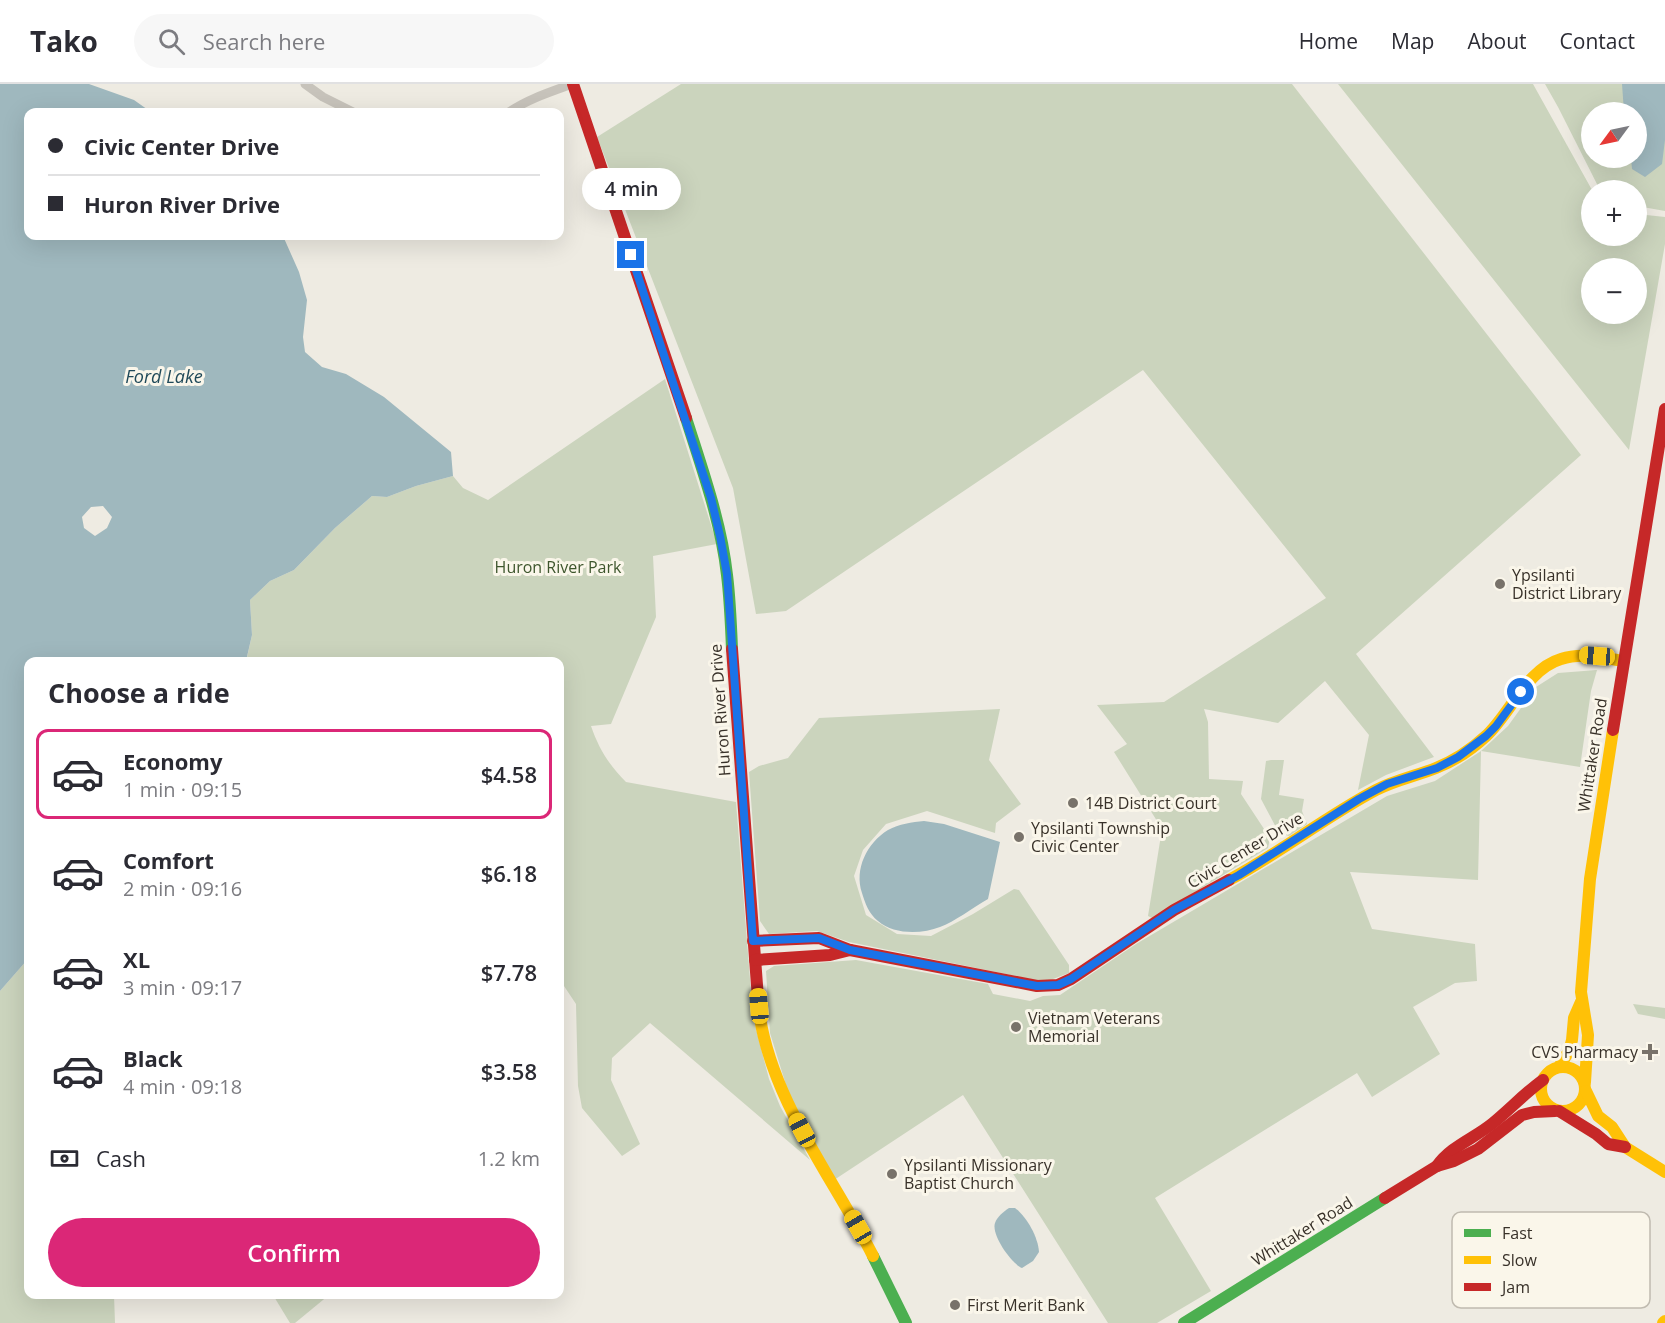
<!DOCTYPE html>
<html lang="en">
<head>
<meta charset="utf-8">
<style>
  :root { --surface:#fff; --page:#f7f7f7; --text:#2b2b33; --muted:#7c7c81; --line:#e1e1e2; --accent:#db2777 }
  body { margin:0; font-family:"Open Sans",sans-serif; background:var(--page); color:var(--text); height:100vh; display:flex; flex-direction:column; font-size:22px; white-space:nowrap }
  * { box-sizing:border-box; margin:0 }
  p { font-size:20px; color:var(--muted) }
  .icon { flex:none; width:33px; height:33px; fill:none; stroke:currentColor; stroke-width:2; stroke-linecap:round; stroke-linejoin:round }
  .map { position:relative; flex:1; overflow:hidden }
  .sheet { position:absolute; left:24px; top:573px; width:540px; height:642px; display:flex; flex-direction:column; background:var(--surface); border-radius:12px; box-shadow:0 6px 24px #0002 }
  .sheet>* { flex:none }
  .guide { position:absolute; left:24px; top:24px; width:540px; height:132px; border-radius:12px; box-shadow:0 6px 24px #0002; display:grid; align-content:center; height:132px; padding:0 24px; background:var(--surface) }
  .needle { width:39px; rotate:237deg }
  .fabs { position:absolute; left:1581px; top:18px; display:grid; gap:12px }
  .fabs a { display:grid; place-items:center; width:66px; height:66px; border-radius:50%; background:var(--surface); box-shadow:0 6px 24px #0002; font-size:30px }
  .end { position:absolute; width:27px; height:27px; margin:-14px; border:8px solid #1a73e8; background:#fff; box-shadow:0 0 0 3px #fff }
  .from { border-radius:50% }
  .bubble { position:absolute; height:42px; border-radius:21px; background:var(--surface); box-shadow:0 6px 24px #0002; font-size:20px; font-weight:600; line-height:42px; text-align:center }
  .car { position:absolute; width:18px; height:36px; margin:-18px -9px; border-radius:8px; box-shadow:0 0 4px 2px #0007; background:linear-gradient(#f5c518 24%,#345 0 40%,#f5c518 0 76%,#345 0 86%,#f5c518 0) }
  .guide b { display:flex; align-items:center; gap:21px; height:57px; font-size:22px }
  .guide b+b { border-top:2px solid var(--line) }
  .guide i { width:15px; height:15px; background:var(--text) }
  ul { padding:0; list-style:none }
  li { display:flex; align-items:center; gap:18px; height:90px; margin:0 12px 9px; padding:0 12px; border:3px solid transparent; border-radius:12px }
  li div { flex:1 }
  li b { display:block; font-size:22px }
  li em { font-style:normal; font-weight:600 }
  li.active { border-color:var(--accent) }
  li>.icon { width:54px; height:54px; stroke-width:1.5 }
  h2 { padding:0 24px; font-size:27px; line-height:72px }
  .pay { display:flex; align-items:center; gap:15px; height:66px; padding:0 24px; font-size:22px }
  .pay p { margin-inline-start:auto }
  .cta { display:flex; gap:12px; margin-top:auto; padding:12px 24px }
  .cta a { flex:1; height:69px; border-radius:36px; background:var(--accent); color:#fff; font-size:24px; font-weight:600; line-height:69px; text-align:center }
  header { display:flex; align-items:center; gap:36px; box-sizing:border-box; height:84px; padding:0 30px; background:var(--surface); border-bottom:2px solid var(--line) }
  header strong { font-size:28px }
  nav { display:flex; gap:33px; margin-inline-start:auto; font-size:21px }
  .search { width:420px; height:54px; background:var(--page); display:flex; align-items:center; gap:15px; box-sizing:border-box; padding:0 21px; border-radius:33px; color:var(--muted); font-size:22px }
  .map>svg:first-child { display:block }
  .green { fill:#cbd4bd; fill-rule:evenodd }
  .water { fill:#9fb8be; fill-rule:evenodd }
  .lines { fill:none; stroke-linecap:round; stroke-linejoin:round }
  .street { stroke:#c7c3bb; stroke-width:9 }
  .fast { stroke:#4caf50; stroke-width:12 }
  .slow { stroke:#ffc107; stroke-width:12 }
  .jam { stroke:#c62828; stroke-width:12 }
  .route { stroke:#1a73e8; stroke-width:8 }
  .poi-dot { fill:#78726a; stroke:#faf6ea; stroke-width:2 }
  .labels { text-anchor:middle; stroke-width:6; stroke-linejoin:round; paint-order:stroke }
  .park-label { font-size:16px; fill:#3e562d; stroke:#faf6ea }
  .poi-label { font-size:16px; fill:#383129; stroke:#faf6ea; text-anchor:start }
  .street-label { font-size:16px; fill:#383129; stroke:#faf6ea }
  .water-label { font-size:18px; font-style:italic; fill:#1f4959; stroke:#faf6ea }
  .key { fill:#faf6ea; stroke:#c0bbb0; stroke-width:1.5 }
  .key-label { font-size:16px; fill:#383129 }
</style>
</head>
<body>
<header>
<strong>Tako</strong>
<div class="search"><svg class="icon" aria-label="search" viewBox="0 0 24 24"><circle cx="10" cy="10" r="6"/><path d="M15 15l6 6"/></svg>Search here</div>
<nav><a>Home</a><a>Map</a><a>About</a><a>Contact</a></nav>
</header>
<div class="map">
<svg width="1665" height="1239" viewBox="0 0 1665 1239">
  <rect width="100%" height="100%" fill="#eeebe2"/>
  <g class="green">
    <polygon points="681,0 1292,0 1581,371 1356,570 1434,673 1386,691 1358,706 1369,651 1325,597 1278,639 1204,625 1208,638 1209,695 1243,697 1241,710 1270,754 1268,764 1152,834 1148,832 1162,745 1114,668 1127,660 1097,621 1164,618 1326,514 1143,286 786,527 756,530 733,404 597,53"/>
    <path d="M1338,0h195l59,106v46h44l1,-22 28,3v27l-36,206zM1592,184h44v46h-44z"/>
    <path d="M1545,0h120v127l-28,-5 -1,-16h-36l-42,-83zM1592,28h44v46h-44z"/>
    <path d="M665,295l52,165 -64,12 3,61 -45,107 -20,2c8,23 18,39 35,56l110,20 17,215 16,62 11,27 30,54 -160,-137 -38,35 -1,22 29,64 -18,12 -40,-48 -4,-22 -2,-82 -16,-24v-318h-314l6,-27 -2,-35 20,-19 24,-11 41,-42 37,-32 15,1 29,-11 37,-10 10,12 25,12z"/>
    <polygon points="1597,586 1591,607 1580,683 1481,667 1478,796 1350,788 1372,845 1475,860 1477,897 1455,899 1413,923 1440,970 1372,1013 1357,989 1155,1114 1211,1207 1157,1239 1108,1239 963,1011 834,1096 790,1014 770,949 766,887 774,882 856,876 988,900 993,910 1030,917 1043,912 1060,911 1136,860 1387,712 1435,697 1481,667 1508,642 1536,603 1558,589"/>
    <polygon points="1000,625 989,676 1021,720 996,739 995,749 927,727 886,740 863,766 854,792 866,831 897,850 931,852 973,830 1014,805 1019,806 1069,881 1069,889 1045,898 849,858 817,847 769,850 760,837 749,688 759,682 788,674 819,634"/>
    <polygon points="1271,676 1284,676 1279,711 1304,715 1302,727 1307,740 1289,752 1279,749 1261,715 1266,677"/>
    <polygon points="28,875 28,1210 114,1211 115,1239 0,1239 0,907"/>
    <polygon points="1633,920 1665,924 1665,935 1638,930"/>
    <polygon points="273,1211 329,1211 295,1239 290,1239"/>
  </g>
  <g class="water">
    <path d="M0,0h89l45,16 17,12h-123v124h255l16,36 8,28 -4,37 2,15 17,15 24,7 38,23 67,55 2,24 -37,10 -29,11 -15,-1 -37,32 -41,42 -24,11 -20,19 2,35 -6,26 -218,1v297l-28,32zM103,422l9,11 -5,11 -12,8 -11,-8 -2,-11 9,-10z"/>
    <polygon points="1622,0 1665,0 1665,56 1662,80 1645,93 1632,85 1631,74 1636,74 1636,28 1624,28"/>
    <path d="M924,737l20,3 56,18 -12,57c-14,8 -34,23 -48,28 -18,7 -46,8 -62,-6 -9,-7 -13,-18 -16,-28 -8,-24 5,-50 26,-63 11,-6 24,-8 36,-9z"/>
    <path d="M1009,1124h6c12,9 23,29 24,44l-6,9 -11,7c-10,-4 -31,-33 -27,-45 2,-6 8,-11 14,-15z"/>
  </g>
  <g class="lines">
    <g class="street">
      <polyline points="305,0 323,13 353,28"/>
      <path d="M509,28c19,-13 41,-20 63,-28"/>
    </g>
    <g class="fast">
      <path d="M686,334c16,51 35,103 41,157 3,24 4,49 5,74"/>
      <polyline points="873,1172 906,1239"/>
      <polyline points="1184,1239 1385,1114"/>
    </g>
    <g class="slow">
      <path d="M1229,796c51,-27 96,-63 147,-90 19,-10 40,-14 60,-22 18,-7 36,-19 50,-32 24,-22 41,-67 75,-77 21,-7 42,-1 63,2"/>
      <path d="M759,928c13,90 74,165 114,244"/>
      <circle cx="1563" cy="1005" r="22"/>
      <polyline points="1559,983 1569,967 1572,956 1574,934 1581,918"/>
      <polyline points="1585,998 1588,951 1581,908 1590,795 1613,646"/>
      <polyline points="1586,1007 1598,1032 1612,1043 1625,1063 1665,1088"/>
      <polyline points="1663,1239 1665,1237"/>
    </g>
    <g class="jam">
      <polyline points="573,0 686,334"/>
      <polyline points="732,565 759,928"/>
      <polyline points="1613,646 1665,325"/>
      <polyline points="753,857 819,854 850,866 1037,902 1058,901 1071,895 1174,826 1229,796"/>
      <polyline points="755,876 830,871 850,866"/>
      <polyline points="1559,1027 1596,1050 1608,1060 1625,1063"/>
      <path d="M1437,1082c14,-20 38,-28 56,-43 17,-14 32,-30 50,-43"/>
      <polyline points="1385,1114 1437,1082 1454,1077 1478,1065 1522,1031 1534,1028 1555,1027"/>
    </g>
  </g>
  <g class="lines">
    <polyline class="route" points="631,171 711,414 720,452 727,490 753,857 819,854 850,866 1037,902 1058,901 1071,895 1174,826 1239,791 1359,715 1387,700 1437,684 1458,673 1486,652 1496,642 1521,608"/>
  </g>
  <g class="poi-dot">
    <circle cx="1500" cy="500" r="6"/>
    <circle cx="1073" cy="719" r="6"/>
    <circle cx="1019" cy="753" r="6"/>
    <circle cx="1016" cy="943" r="6"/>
    <path d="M1647 959h6v6h6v6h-6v6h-6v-6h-6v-6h6z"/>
    <circle cx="892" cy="1090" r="6"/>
    <circle cx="955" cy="1221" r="6"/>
  </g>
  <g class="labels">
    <g class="park-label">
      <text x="558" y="489">Huron River Park</text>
    </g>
    <g class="poi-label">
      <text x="1512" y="497">Ypsilanti<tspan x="1512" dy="18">District Library</tspan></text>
      <text x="1085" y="725">14B District Court</text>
      <text x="1031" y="750">Ypsilanti Township<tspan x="1031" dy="18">Civic Center</tspan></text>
      <text x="1028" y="940">Vietnam Veterans<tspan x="1028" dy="18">Memorial</tspan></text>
      <text x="1638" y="974" text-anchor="end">CVS Pharmacy</text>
      <text x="904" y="1087">Ypsilanti Missionary<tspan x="904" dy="18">Baptist Church</tspan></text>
      <text x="967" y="1227">First Merit Bank</text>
    </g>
    <g class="street-label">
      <text transform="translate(720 626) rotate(-94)" y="6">Huron River Drive</text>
      <text transform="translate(1592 671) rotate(-81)" y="6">Whittaker Road</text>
      <text transform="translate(1245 766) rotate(-31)" y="6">Civic Center Drive</text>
      <text transform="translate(1302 1147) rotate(-32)" y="6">Whittaker Road</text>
    </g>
    <g class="water-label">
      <text x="164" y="299">Ford Lake</text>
    </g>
  </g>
  <rect x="1452" y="1128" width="198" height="96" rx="9" class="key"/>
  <rect x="1464" y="1145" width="27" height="8" fill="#4caf50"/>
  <rect x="1464" y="1172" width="27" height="8" fill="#ffc107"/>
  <rect x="1464" y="1199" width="27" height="8" fill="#c62828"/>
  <g class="key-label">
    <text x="1502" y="1155">Fast</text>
    <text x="1502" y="1182">Slow</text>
    <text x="1502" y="1209">Jam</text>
  </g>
</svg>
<div class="fabs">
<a><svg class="needle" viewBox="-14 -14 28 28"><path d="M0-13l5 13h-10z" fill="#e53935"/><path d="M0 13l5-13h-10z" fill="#7c7c81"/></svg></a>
<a>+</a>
<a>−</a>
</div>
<i class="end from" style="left:1521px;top:608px"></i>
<i class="end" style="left:631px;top:171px"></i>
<div class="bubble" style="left:582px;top:84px;width:99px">4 min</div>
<i class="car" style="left:1597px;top:572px;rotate:274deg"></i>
<i class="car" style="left:759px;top:922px;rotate:355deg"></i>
<i class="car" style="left:802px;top:1046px;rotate:332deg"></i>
<i class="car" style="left:858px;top:1143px;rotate:330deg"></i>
<div class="guide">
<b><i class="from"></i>Civic Center Drive</b>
<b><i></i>Huron River Drive</b>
</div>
<section class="sheet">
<h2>Choose a ride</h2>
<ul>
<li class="active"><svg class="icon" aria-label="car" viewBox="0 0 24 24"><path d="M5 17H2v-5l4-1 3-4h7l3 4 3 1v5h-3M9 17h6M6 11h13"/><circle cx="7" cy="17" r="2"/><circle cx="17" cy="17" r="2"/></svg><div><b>Economy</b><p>1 min · 09:15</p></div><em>$4.58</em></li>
<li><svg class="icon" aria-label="car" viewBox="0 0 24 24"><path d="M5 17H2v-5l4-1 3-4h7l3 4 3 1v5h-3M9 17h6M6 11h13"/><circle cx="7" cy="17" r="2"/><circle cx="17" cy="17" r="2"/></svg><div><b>Comfort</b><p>2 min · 09:16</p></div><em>$6.18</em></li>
<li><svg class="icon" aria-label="car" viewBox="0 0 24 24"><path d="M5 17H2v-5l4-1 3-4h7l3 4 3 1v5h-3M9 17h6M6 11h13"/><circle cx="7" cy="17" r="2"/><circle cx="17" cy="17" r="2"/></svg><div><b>XL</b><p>3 min · 09:17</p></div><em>$7.78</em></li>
<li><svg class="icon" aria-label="car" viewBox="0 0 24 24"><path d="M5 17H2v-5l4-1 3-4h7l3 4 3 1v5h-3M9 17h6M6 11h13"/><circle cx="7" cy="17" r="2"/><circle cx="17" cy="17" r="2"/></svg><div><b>Black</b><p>4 min · 09:18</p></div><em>$3.58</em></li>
</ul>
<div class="pay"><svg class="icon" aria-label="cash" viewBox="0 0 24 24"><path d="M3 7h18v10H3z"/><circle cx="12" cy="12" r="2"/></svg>Cash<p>1.2 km</p></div>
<div class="cta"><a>Confirm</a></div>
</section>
</div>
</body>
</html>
